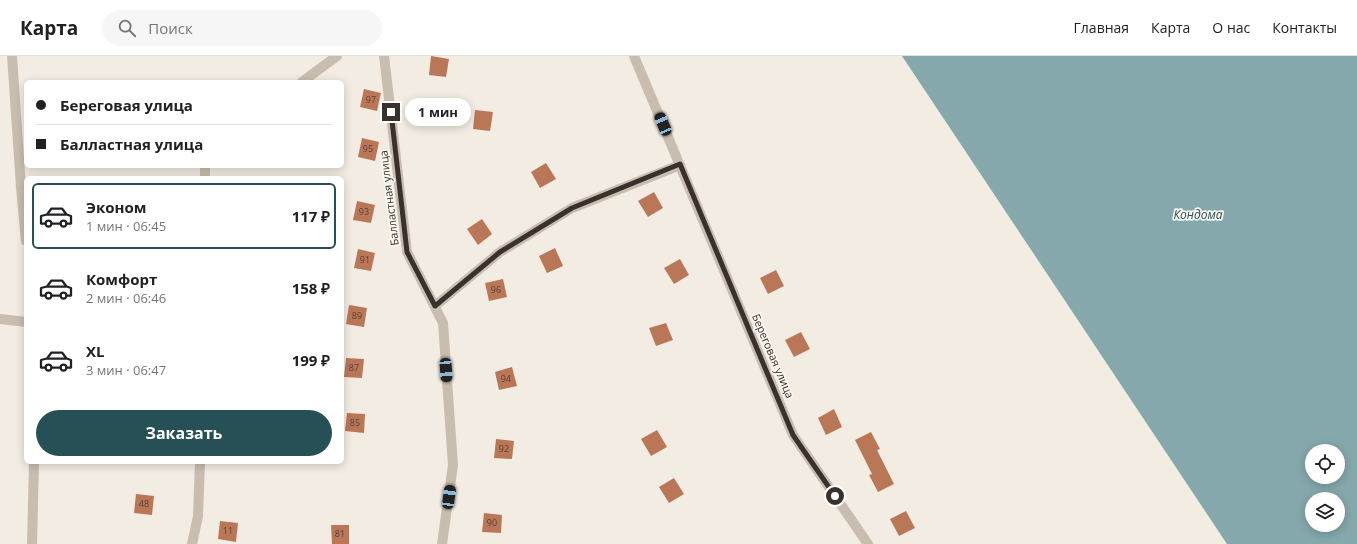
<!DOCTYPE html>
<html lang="ru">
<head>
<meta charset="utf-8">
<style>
  :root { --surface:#fff; --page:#f6f6f6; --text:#202124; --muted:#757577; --line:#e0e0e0; --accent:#265056 }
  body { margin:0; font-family:"Open Sans",sans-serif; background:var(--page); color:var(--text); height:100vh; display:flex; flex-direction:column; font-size:15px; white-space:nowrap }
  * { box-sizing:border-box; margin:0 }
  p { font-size:13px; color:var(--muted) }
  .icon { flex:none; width:22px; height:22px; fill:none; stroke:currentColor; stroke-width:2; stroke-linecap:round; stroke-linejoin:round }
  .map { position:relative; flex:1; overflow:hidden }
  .drawer { position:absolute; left:24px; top:120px; width:320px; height:288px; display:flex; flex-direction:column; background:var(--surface); border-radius:6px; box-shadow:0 2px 10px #0003 }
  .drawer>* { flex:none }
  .banner { position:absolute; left:24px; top:24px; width:320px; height:88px; border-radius:6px; box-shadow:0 2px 10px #0003; display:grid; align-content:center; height:88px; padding:0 12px; background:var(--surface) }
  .fabs { position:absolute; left:1305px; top:388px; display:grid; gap:8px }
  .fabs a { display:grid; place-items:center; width:40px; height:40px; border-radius:50%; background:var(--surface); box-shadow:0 2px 10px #0003; font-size:20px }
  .end { position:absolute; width:18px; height:18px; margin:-9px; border:5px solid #39312c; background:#fff; box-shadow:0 0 0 2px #fff }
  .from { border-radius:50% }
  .bubble { position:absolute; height:28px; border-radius:14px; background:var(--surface); box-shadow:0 2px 10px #0003; font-size:13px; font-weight:700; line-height:28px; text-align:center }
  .car { position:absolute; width:12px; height:24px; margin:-12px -6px; border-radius:5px; box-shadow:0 0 3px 1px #0007; background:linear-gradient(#222 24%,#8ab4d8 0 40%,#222 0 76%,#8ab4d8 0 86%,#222 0) }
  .banner b { display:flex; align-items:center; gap:14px; height:38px; font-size:15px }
  .banner b+b { border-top:1px solid var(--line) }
  .banner i { width:10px; height:10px; background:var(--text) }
  ul { padding:7px 0 0; list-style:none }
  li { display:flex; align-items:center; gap:12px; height:66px; margin:0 8px 6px; padding:0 4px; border:2px solid transparent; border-radius:6px }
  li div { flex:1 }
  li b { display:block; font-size:15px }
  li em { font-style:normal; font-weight:700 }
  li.current { border-color:var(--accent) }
  li>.icon { width:36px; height:36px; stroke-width:1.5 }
  .cta { display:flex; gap:8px; margin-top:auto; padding:8px 12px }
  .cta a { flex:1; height:46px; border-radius:24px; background:var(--accent); color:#fff; font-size:16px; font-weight:700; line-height:46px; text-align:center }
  header { display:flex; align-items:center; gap:24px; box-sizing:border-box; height:56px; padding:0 20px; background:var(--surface); border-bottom:1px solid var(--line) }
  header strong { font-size:19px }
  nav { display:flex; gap:22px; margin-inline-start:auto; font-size:14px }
  .search { width:280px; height:36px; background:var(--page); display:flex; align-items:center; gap:10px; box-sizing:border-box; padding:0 14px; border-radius:22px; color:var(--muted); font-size:15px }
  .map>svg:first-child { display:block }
  .water { fill:#84a8ac; fill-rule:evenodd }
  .building { fill:#ba7758 }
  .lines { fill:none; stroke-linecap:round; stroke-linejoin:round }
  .minor { stroke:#c9bdaf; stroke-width:10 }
  .route { stroke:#39312c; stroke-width:5 }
  .labels { text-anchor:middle; stroke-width:3.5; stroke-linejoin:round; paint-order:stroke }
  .number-label { font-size:9px; fill:#594237 }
  .street-label { font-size:11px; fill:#39312c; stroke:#f9f5ef }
  .water-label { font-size:12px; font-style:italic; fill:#265056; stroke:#f9f5ef }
</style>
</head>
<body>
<header>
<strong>Карта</strong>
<div class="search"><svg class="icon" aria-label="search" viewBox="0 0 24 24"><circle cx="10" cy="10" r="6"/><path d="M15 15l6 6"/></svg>Поиск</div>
<nav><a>Главная</a><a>Карта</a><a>О нас</a><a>Контакты</a></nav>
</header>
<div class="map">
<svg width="1357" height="488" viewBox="0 0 1357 488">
  <rect width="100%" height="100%" fill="#f2ece3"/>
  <path class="water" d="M902,0h455v488h-130zM1312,395h26v26h-26zM1312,443h26v26h-26z"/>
  <g class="building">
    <polygon points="431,0 449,3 446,21 429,19"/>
    <polygon points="364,33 381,37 377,55 360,51"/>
    <polygon points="475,54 493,56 490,75 473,73"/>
    <polygon points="362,82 379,86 375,105 358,101"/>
    <polygon points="546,107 556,123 540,132 531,116"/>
    <polygon points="654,136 663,152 648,161 638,145"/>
    <polygon points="357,145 375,149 371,167 353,164"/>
    <polygon points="482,163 492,178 478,189 467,173"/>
    <polygon points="555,192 563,210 547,217 539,200"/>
    <polygon points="358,193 375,197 371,215 354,212"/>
    <polygon points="680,203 689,219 674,228 664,212"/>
    <polygon points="776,214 784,230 768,238 760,222"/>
    <polygon points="503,223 507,241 489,245 485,227"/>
    <polygon points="349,249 367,252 364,271 346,268"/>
    <polygon points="666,267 673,284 656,290 649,272"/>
    <polygon points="801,276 810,293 794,301 785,284"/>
    <polygon points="346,302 364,303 362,322 344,321"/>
    <polygon points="512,311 517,330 499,334 495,316"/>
    <polygon points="834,353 842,371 826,379 818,362"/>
    <polygon points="347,357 365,358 364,377 345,375"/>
    <polygon points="657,374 667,391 651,400 641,383"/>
    <polygon points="871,376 880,393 877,394 894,428 878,436 869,419 872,418 855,384"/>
    <polygon points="496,383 514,385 512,403 494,402"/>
    <polygon points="674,422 684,438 669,447 659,431"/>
    <polygon points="136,438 154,440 152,459 134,457"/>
    <polygon points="906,455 915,472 899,480 890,463"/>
    <polygon points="484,457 502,459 501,477 482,476"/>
    <polygon points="220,465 238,467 236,486 218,483"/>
    <polygon points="331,469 349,469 349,488 332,488"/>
  </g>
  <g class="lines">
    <g class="minor">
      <polyline points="12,0 21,131 26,185"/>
      <polyline points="384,0 407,196 443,267 453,409 442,488"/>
      <polyline points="634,0 793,379 868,488"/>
      <polyline points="302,26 337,0"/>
      <polyline points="205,110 205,122"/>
      <polyline points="435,250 500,196 572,152 680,109"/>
      <polyline points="0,263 26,266"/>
      <polyline points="32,488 34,406"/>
      <polyline points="192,488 198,460 200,406"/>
    </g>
  </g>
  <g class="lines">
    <polyline class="route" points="391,56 407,196 435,250 500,196 572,152 680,108 793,379 835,440"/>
  </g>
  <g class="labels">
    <g class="number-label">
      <text x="371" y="47">97</text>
      <text x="368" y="96">95</text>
      <text x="364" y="159">93</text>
      <text x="365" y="207">91</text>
      <text x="496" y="237">96</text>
      <text x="357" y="263">89</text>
      <text x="354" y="315">87</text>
      <text x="506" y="326">94</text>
      <text x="355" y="370">85</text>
      <text x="504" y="396">92</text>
      <text x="144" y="451">48</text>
      <text x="492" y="470">90</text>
      <text x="228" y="478">11</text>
      <text x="340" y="481">81</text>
    </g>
    <g class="street-label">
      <text transform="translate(389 142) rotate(-97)" y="4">Балластная улица</text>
      <text transform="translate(773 300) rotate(67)" y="4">Береговая улица</text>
    </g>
    <g class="water-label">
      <text x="1198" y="163">Кондома</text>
    </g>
  </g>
</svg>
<div class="fabs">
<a><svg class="icon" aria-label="locate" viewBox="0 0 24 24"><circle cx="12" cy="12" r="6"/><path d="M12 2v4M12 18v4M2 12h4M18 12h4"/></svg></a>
<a><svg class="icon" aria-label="layers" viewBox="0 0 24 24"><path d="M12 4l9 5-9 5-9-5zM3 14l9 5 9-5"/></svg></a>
</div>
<i class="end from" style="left:835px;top:440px"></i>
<i class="end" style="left:391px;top:56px"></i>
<div class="bubble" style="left:405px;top:42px;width:66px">1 мин</div>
<i class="car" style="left:663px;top:68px;rotate:337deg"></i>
<i class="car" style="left:446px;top:314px;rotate:176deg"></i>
<i class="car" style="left:449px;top:441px;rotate:8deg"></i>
<div class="banner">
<b><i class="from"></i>Береговая улица</b>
<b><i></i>Балластная улица</b>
</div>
<section class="drawer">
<ul>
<li class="current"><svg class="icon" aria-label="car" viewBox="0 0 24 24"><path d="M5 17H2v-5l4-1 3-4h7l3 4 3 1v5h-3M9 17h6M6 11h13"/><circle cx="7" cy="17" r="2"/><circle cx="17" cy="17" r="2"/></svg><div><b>Эконом</b><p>1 мин · 06:45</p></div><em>117 ₽</em></li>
<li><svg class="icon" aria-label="car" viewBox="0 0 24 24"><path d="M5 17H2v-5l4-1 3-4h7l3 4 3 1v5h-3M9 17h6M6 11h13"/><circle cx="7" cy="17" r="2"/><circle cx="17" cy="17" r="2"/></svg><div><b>Комфорт</b><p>2 мин · 06:46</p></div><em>158 ₽</em></li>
<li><svg class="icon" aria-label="car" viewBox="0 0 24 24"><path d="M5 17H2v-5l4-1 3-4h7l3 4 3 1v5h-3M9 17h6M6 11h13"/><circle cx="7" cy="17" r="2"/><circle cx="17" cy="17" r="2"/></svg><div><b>XL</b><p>3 мин · 06:47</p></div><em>199 ₽</em></li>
</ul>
<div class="cta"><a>Заказать</a></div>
</section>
</div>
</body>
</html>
